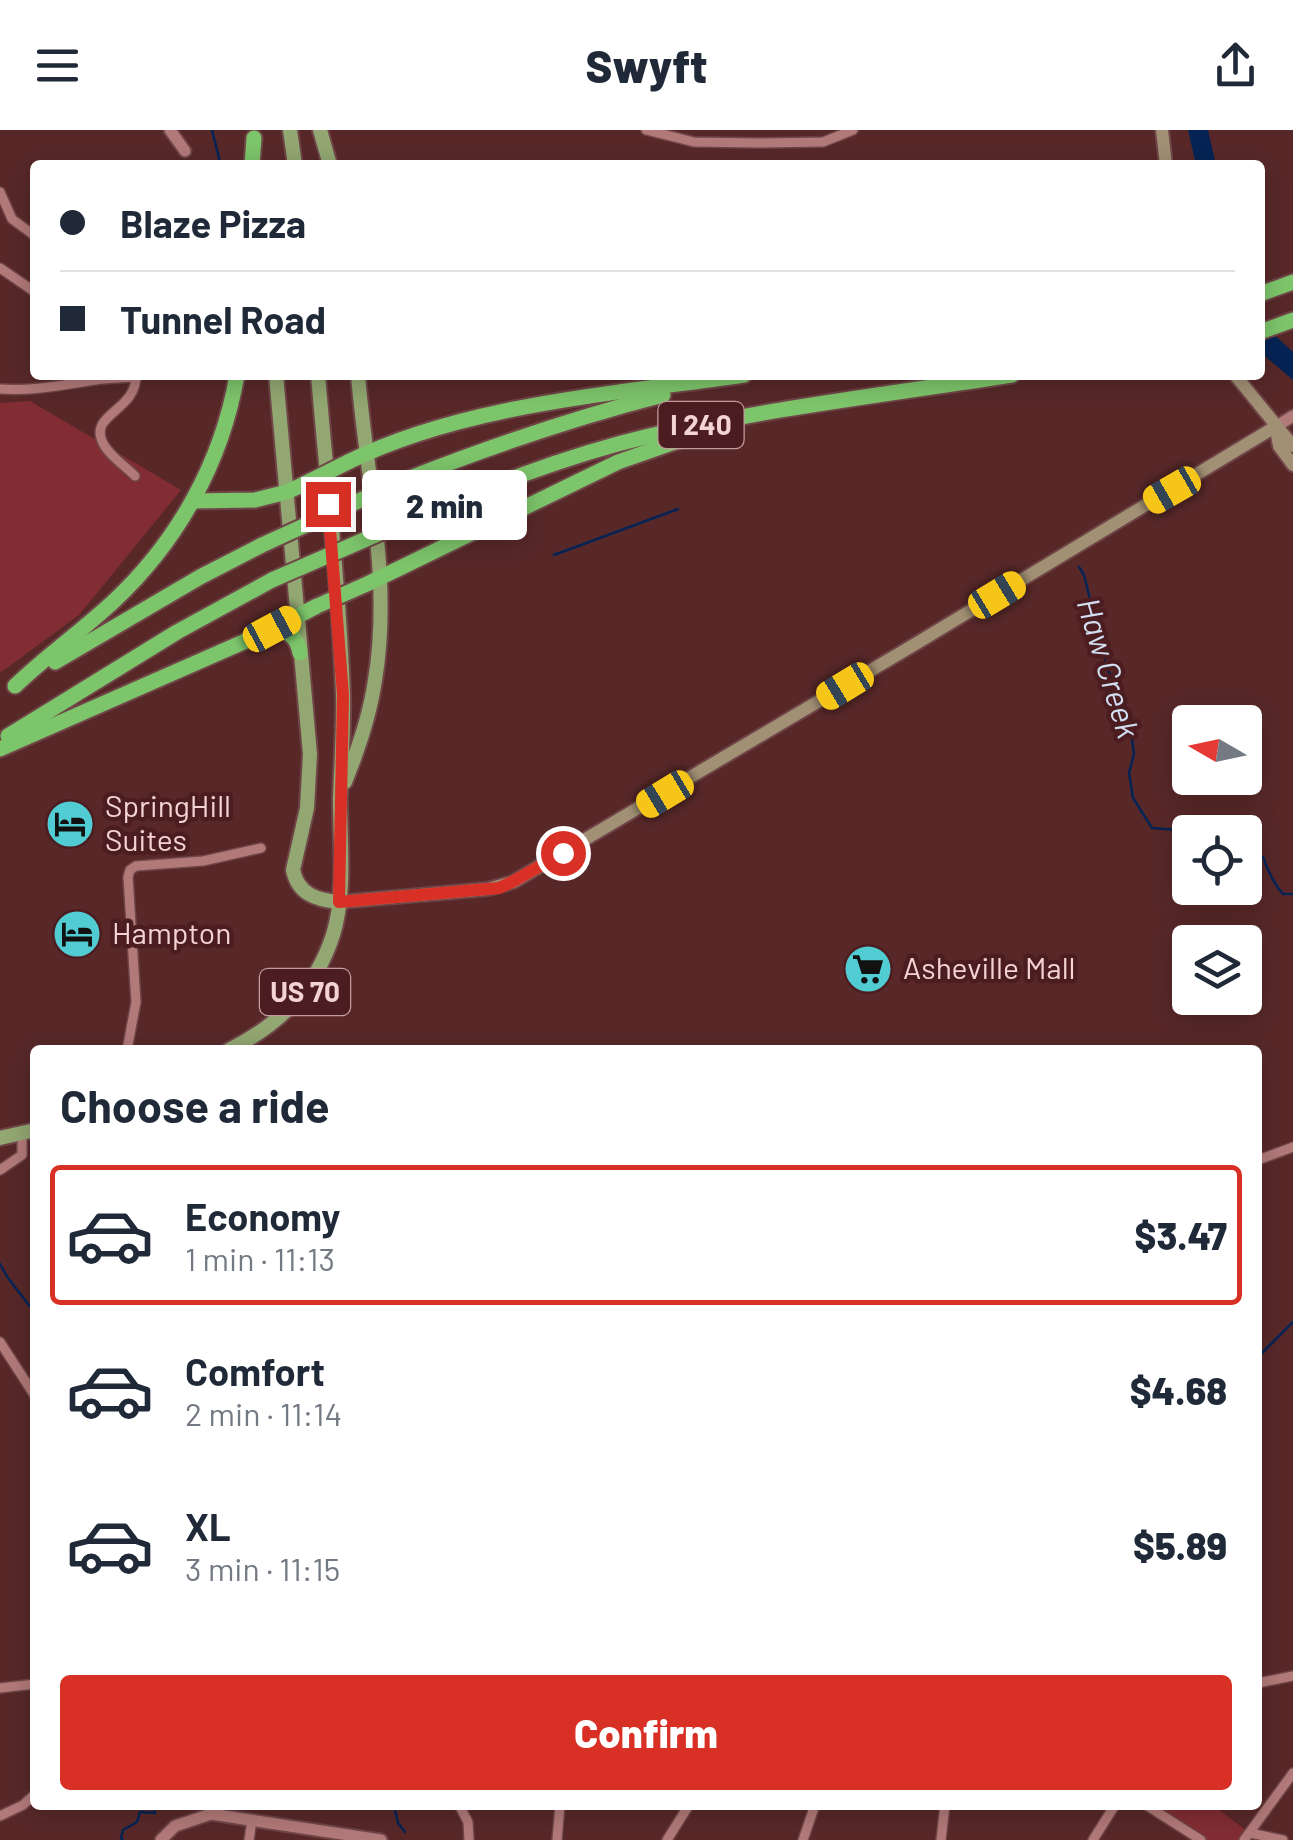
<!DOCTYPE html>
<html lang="en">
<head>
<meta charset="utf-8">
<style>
  :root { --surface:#fff; --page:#f6f6f7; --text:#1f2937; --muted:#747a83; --line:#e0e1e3; --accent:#d93025 }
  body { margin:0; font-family:Barlow,sans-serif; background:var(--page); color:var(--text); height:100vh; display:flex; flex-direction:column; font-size:38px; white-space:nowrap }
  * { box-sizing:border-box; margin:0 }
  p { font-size:32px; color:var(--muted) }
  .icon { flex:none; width:55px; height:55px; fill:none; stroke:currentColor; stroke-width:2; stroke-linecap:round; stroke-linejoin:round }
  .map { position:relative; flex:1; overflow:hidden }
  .panel { position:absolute; left:30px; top:915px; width:1232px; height:765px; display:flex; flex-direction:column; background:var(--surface); border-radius:10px; box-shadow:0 5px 25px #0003 }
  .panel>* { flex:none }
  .guide { position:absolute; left:30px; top:30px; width:1235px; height:220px; border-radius:10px; box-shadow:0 5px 25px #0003; display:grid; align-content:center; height:220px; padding:0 30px; background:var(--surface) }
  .needle { width:65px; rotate:279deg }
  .tools { position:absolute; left:1172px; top:575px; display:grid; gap:20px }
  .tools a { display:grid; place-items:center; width:90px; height:90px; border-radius:10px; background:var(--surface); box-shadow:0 5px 25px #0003; font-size:50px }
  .end { position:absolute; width:45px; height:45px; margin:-22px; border:12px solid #d93025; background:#fff; box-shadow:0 0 0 5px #fff }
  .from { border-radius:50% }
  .bubble { position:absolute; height:70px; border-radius:10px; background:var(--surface); box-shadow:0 5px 25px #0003; font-size:32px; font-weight:800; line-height:70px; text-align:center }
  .car { position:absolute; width:30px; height:60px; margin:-30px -15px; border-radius:12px; box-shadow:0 0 8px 2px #0007; background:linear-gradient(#f5c518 24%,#345 0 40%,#f5c518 0 76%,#345 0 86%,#f5c518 0) }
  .guide b { display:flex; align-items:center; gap:35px; height:95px; font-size:38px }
  .guide b+b { border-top:2px solid var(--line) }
  .guide i { width:25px; height:25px; background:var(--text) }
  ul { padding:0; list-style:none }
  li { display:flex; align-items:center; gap:30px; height:140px; margin:0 20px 15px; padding:0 10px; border:5px solid transparent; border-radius:10px }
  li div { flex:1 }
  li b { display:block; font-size:38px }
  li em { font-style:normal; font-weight:800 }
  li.selected { border-color:var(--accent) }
  li>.icon { width:90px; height:90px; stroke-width:1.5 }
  h2 { padding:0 30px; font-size:45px; line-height:120px }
  .primary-button { display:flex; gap:20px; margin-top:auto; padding:20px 30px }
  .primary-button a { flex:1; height:115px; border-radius:10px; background:var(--accent); color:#fff; font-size:40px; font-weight:800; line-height:115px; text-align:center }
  header { display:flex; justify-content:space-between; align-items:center; height:130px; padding:0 30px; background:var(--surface); font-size:45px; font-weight:800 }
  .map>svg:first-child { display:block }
  .green { fill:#822d33 }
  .water { fill:#052455 }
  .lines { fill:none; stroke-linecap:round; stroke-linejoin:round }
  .stream { stroke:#052455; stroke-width:2.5 }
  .minor-casing { stroke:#6f4547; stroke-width:12 }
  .tertiary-casing { stroke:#6f4547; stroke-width:15 }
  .secondary-casing { stroke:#6f4547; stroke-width:16 }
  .primary-casing { stroke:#6f4547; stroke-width:18 }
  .motorway-casing { stroke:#6f4547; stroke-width:19 }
  .minor { stroke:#b27979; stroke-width:9 }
  .tertiary { stroke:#b27979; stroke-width:11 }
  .secondary { stroke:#a29075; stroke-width:12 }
  .primary { stroke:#92a771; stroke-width:14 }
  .motorway { stroke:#7dc56b; stroke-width:15 }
  .motorway-bridge-casing { stroke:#6f4547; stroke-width:19; stroke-linecap:butt }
  .motorway-bridge { stroke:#7dc56b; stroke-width:15 }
  .route { stroke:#d93025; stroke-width:12 }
  .labels { text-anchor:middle; stroke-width:9; stroke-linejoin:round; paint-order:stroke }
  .shield { fill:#4c1d20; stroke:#c29d9d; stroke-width:2.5 }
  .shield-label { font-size:28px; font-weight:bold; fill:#f4d4d3 }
  .poi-label { font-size:30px; fill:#f4d4d3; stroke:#4c1d20; text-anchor:start }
  .water-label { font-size:32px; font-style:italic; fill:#d2dff2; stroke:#4c1d20 }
</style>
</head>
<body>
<header><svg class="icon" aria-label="menu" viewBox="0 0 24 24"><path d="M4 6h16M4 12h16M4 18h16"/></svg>Swyft<svg class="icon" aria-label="share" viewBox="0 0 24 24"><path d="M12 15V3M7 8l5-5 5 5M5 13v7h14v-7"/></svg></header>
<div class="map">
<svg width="1293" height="1710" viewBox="0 0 1293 1710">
  <rect width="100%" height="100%" fill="#582829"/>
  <g class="green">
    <polygon points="30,271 181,360 79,485 0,543 0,273"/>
    <polygon points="1146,1675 1212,1675 1250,1703 1244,1710 1201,1710"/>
  </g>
  <g class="water">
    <polygon points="1188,0 1208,0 1216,35 1196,35"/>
    <polygon points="1260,192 1293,222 1293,250 1260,222"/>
  </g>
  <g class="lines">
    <g class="stream">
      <polyline points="212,0 220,32"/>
      <polyline points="554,425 678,379"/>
      <polyline points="1079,437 1084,445 1107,538 1120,563 1129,587 1134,624 1129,643 1133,668 1152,698 1207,702"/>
      <path d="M1245,722l18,5c5,14 10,26 20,37h10"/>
      <polyline points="0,1134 8,1148 35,1183"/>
      <polyline points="1258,1227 1293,1192"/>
      <polyline points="394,1675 398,1693 405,1702"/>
      <polyline points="123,1710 121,1708 123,1700 137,1692 140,1682 155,1683 154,1675"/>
    </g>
    <g class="minor-casing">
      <g id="minor">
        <polyline points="646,0 694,12 758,13 823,12 853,0"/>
        <polyline points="0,62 12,89 35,106"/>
        <polyline points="0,138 35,162"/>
        <path d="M0,259c36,2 61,-4 96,-9 13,-2 27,-2 40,-3"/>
        <path d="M135,346c-10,-10 -28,-22 -33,-35 -12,-27 35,-31 34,-66"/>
        <polyline points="127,920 136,872 128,747 130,740 136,736 203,731 261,718"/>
        <polyline points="1258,1030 1293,1017"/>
        <polyline points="0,1040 22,1025 22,1004"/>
        <polyline points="0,1212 35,1266"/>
        <polyline points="1258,1553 1293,1546"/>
        <polyline points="0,1558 35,1554"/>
        <polyline points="459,1675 468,1692 469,1710"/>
        <polyline points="1146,1675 1201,1710"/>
        <polyline points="0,1686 23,1675 35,1664"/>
        <polyline points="1250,1703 1283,1710"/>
        <polyline points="249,1710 252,1690"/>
        <polyline points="557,1710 560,1675"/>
        <polyline points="667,1710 689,1675"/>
        <polyline points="803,1710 815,1675"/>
        <polyline points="941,1710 945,1675"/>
        <polyline points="1093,1710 1115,1675"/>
        <polyline points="1244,1710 1293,1643"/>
      </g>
    </g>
    <g class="tertiary-casing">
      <g id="tertiary">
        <polyline points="170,0 185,21"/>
        <polyline points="1275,297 1293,286"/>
        <polyline points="161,1710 175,1696 211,1684 381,1710"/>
      </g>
    </g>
    <g class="secondary-casing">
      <g id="secondary">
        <polyline points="1162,0 1166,35"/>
        <polyline points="1235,245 1293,316"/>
        <polyline points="1276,299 1279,316 1293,335"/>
        <polyline points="339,772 488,759 513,752 912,516 1275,297"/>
      </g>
    </g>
    <g class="primary-casing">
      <g id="primary">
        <polyline points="290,0 295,35"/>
        <polyline points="320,0 330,35"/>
        <path d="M276,245l34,379 -3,54 -14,62c5,24 23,30 46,32"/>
        <path d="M345,652c13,-32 25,-67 30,-102 17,-101 -9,-205 -17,-305"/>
        <path d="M229,920c50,-25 86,-60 104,-115 13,-42 7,-92 7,-136 1,-35 4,-71 3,-106 -4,-106 -16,-212 -25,-318"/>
        <polyline points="0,1008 35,1000"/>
      </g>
    </g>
    <g class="motorway-casing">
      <g id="motorway">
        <polyline points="252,35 254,8"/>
        <polyline points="1260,164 1293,152"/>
        <polyline points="1260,202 1293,190"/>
        <path d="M348,332c117,-58 267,-68 396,-87"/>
        <path d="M400,352c86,-34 173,-64 263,-87"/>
        <polyline points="193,371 255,370 287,362 304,354"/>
        <path d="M403,393c79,-34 161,-67 246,-87 119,-28 242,-42 363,-61"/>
        <polyline points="367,454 618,332 695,305"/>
        <path d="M273,499c16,2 24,8 27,24"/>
        <polyline points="55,532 200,447 262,415"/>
        <path d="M15,556c31,-30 67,-55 99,-85 64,-60 108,-139 123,-226"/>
        <polyline points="8,606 177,502 272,450"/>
        <polyline points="0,619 273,499 317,476"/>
      </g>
    </g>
    <use href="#minor" class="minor"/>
    <use href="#tertiary" class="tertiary"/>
    <use href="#secondary" class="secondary"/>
    <use href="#primary" class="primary"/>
    <use href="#motorway" class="motorway"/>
    <g class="motorway-bridge-casing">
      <g id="motorway-bridge">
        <polyline points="304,354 348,332"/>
        <polyline points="262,415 400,352"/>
        <polyline points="272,450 403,393"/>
        <polyline points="317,476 367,454"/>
      </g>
    </g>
    <use href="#motorway-bridge" class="motorway-bridge"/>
  </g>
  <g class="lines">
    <polyline class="route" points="328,374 343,565 339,772 499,758 512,752 563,723"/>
  </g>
  <defs>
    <g id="hotel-disc" transform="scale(2.5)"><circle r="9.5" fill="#51ccd2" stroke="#4c1d20"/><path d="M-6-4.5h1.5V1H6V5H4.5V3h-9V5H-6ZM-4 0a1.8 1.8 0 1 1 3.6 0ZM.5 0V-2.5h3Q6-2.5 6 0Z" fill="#111"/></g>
    <g id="supermarket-disc" transform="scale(2.5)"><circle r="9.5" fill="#51ccd2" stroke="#4c1d20"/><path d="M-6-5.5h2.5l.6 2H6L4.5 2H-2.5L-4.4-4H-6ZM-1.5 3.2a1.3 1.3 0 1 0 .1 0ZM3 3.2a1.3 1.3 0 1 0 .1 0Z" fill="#111"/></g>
  </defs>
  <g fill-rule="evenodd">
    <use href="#hotel-disc" x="70" y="694"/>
    <use href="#hotel-disc" x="77" y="804"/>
    <use href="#supermarket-disc" x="868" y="839"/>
  </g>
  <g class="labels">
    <g class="shield">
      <rect x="658.5" y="272" width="85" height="46" rx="8"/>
      <rect x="260" y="839" width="90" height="46" rx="8"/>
    </g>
    <g class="shield-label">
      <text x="701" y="305">I 240</text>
      <text x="305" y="872">US 70</text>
    </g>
    <g class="poi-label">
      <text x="105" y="687">SpringHill<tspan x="105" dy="34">Suites</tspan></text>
      <text x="112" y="814">Hampton</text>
      <text x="903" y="849">Asheville Mall</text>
    </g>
    <g class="water-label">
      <text transform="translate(1108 538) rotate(73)" y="11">Haw Creek</text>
    </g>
  </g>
</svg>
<div class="tools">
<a><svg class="needle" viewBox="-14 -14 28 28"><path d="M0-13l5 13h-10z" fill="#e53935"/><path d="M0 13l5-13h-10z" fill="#747a83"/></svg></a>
<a><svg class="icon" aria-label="locate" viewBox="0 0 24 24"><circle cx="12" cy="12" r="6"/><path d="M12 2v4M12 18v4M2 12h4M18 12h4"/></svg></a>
<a><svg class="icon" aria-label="layers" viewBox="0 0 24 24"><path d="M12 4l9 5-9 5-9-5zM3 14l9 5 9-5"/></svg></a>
</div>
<i class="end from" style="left:563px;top:723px"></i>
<i class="end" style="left:328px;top:374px"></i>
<div class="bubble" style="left:362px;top:340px;width:165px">2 min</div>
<i class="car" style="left:1172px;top:360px;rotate:240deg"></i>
<i class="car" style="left:997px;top:465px;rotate:59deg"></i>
<i class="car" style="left:272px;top:499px;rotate:62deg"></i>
<i class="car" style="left:845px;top:556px;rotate:239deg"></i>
<i class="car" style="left:665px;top:664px;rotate:239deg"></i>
<div class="guide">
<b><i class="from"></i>Blaze Pizza</b>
<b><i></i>Tunnel Road</b>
</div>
<section class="panel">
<h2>Choose a ride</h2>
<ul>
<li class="selected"><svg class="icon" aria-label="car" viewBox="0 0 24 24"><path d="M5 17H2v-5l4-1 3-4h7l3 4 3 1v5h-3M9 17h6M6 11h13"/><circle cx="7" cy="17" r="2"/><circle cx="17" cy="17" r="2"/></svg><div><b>Economy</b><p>1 min · 11:13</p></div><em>$3.47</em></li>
<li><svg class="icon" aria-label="car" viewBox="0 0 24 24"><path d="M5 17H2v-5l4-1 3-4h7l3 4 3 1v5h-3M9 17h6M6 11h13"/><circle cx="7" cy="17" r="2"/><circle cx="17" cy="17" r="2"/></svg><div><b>Comfort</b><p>2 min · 11:14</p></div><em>$4.68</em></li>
<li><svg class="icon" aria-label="car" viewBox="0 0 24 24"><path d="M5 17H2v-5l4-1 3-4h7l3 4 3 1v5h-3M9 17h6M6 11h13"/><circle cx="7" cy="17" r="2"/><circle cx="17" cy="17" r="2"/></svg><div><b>XL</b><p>3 min · 11:15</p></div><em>$5.89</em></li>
</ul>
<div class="primary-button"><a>Confirm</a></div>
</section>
</div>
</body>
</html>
